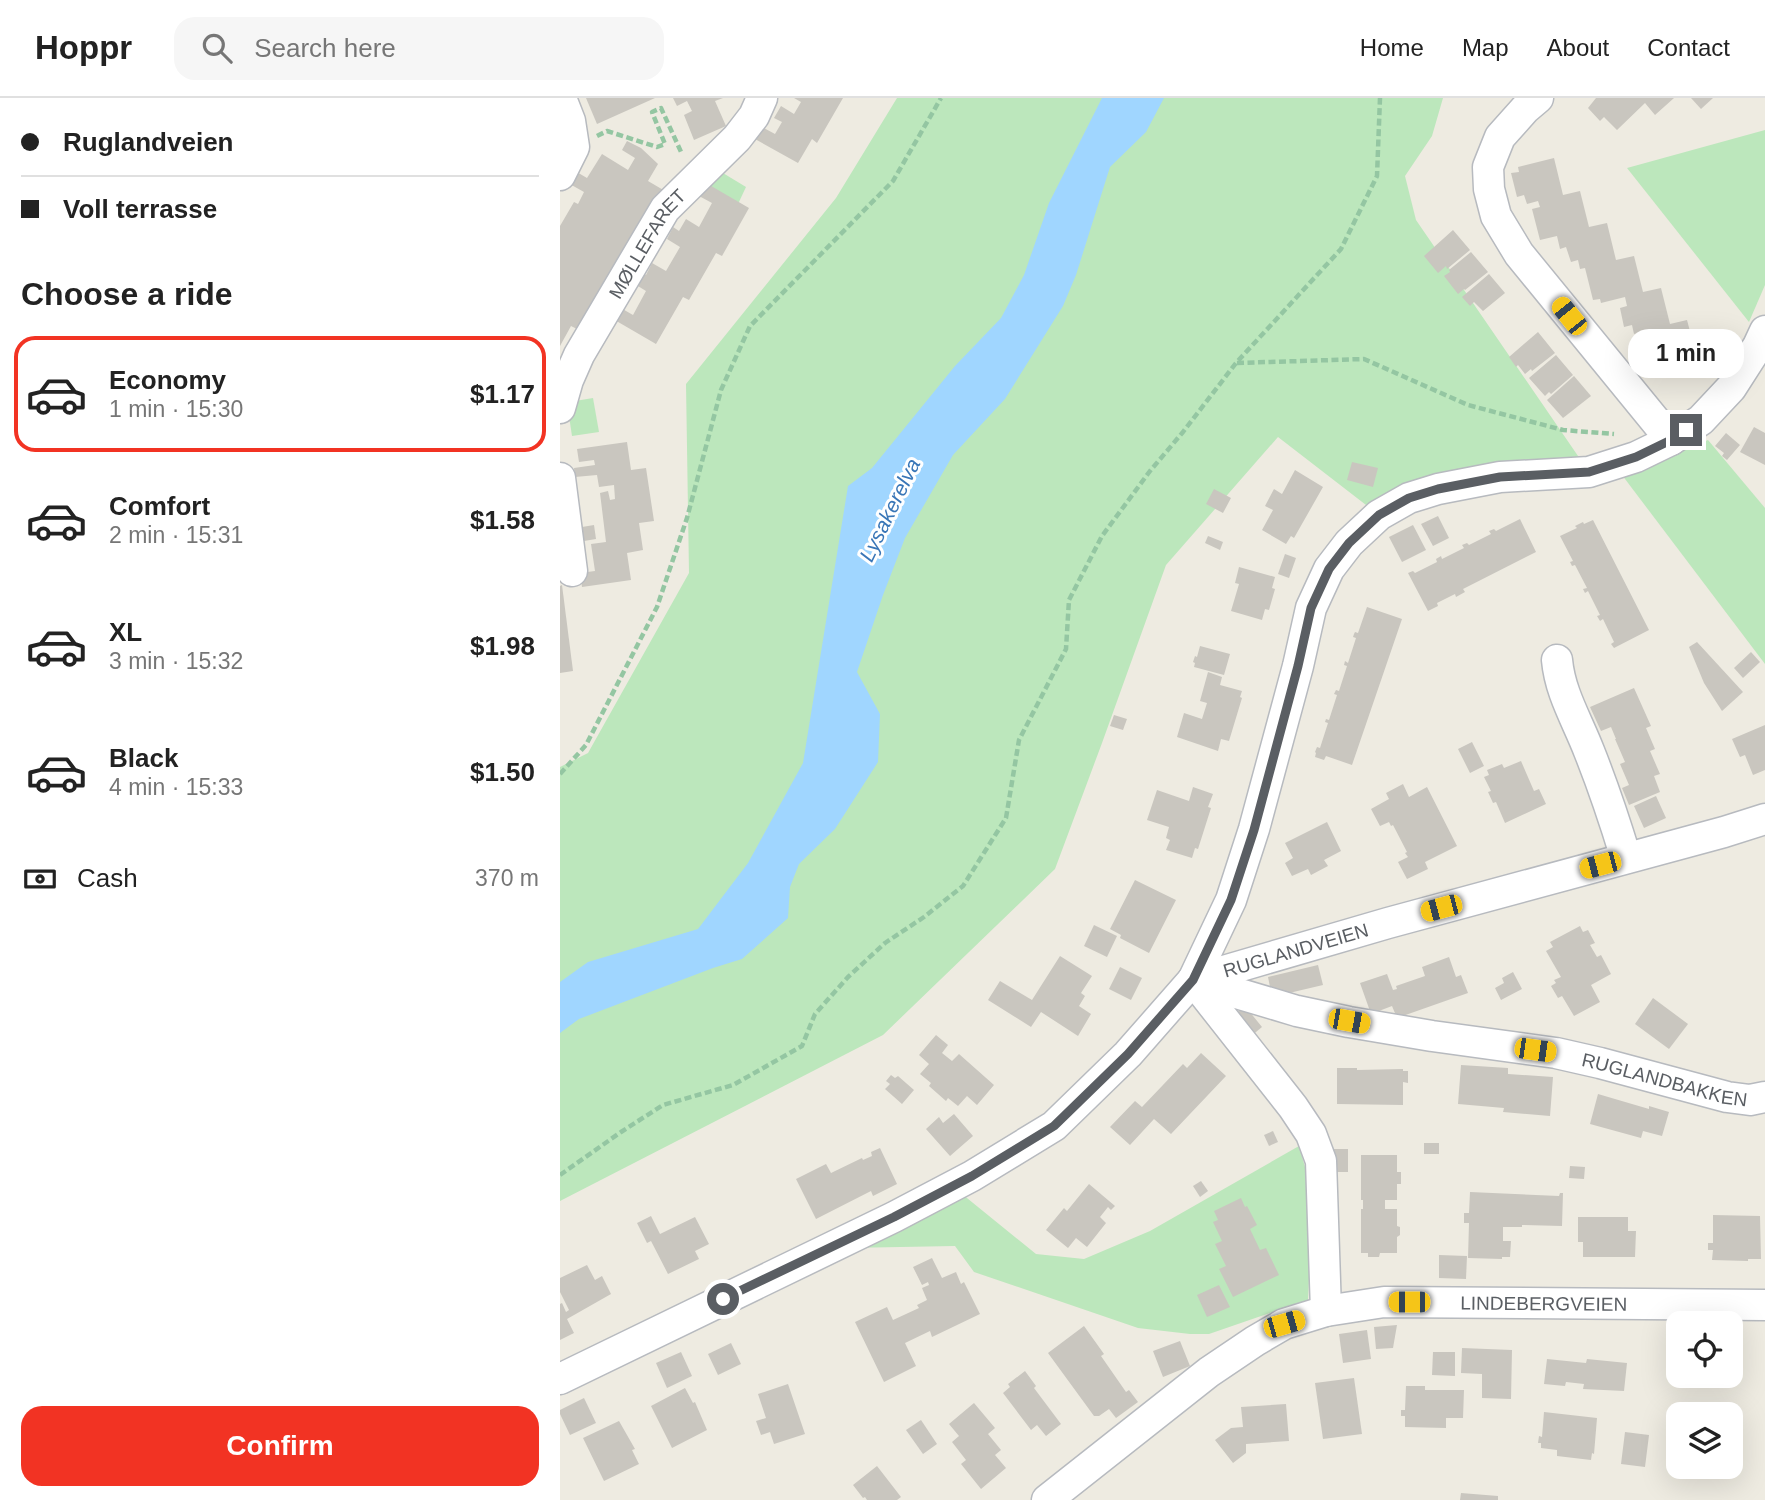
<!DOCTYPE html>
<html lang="en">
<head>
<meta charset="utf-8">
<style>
  :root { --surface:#fff; --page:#f6f6f6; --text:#222; --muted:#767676; --line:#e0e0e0; --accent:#f23323 }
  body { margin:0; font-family:Arial,sans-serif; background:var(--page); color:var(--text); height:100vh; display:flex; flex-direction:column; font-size:26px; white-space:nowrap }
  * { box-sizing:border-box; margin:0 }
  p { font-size:23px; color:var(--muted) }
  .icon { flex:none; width:38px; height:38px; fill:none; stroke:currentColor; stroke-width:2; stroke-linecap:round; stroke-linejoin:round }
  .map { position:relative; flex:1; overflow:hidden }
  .drawer { display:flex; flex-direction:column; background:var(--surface); width:560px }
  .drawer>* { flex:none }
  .banner { display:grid; align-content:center; height:154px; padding:0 21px; background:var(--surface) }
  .buttons { position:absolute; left:1106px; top:1213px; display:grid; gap:14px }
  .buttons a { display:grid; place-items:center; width:77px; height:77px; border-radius:14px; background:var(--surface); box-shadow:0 7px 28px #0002; font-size:35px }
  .end { position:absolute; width:32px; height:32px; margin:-16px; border:9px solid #5a5e63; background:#fff; box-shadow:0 0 0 4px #fff }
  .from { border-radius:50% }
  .bubble { position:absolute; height:49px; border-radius:21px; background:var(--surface); box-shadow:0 7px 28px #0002; font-size:23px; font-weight:600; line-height:49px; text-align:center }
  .car { position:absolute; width:21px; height:42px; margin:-21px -10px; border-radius:9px; box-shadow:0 0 5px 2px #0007; background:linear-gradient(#f5c518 24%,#345 0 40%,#f5c518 0 76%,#345 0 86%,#f5c518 0) }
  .banner b { display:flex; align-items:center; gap:24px; height:66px; font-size:26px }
  .banner b+b { border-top:2px solid var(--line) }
  .banner i { width:18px; height:18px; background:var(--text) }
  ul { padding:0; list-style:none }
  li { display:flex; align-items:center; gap:21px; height:116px; margin:0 14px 10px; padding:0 7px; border:4px solid transparent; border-radius:21px }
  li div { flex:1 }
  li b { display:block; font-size:26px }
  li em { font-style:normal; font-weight:600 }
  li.selected { border-color:var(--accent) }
  li>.icon { width:63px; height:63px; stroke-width:1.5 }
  h2 { padding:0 21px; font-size:32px; line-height:84px }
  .pay { display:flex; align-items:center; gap:18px; height:77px; padding:0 21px; font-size:26px }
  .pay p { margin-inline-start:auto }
  .button { display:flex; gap:14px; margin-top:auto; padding:14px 21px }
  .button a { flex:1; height:80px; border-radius:21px; background:var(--accent); color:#fff; font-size:28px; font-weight:600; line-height:80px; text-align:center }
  header { display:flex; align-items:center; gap:42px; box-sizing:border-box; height:98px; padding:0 35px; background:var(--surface); border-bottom:2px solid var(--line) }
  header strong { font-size:33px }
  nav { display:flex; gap:38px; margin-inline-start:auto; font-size:24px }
  .search { width:490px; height:63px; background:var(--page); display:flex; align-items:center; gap:18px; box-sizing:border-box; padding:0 24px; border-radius:21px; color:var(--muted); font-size:26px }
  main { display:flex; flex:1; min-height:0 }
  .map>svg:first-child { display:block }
  .green { fill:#bce7bc }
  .water { fill:#a0d6ff }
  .building { fill:#c9c6bf }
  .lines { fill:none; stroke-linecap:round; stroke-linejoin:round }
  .minor-casing { stroke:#b7babf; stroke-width:33 }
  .path { stroke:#94c6a2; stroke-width:4.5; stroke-dasharray:7 3.5; stroke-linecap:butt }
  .minor { stroke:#fff; stroke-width:30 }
  .route { stroke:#5a5e63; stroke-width:9 }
  .labels { text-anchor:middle; stroke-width:6; stroke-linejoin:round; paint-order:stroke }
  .street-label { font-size:19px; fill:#5a5e63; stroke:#fff }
  .water-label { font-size:21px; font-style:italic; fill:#3976b7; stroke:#fff }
</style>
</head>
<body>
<header>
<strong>Hoppr</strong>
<div class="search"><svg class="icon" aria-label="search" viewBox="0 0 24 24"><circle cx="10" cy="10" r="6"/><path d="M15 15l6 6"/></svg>Search here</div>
<nav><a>Home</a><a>Map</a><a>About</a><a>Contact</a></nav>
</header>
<main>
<section class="drawer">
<div class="banner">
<b><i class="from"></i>Ruglandveien</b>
<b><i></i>Voll terrasse</b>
</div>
<h2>Choose a ride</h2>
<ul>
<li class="selected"><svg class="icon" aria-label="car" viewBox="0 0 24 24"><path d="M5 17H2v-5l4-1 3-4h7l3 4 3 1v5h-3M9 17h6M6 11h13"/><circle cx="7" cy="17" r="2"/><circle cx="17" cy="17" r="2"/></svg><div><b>Economy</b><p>1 min · 15:30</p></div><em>$1.17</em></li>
<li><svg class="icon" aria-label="car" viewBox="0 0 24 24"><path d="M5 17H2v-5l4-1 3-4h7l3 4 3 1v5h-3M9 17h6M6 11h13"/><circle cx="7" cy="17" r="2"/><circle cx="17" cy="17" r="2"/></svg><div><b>Comfort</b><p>2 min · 15:31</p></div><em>$1.58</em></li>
<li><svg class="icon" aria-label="car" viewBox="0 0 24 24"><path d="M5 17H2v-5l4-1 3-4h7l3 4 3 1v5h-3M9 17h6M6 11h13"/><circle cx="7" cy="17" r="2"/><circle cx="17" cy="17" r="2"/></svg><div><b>XL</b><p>3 min · 15:32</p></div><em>$1.98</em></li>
<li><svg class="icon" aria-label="car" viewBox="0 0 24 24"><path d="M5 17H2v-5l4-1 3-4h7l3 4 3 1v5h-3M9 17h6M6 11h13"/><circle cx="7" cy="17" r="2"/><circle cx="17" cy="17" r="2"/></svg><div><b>Black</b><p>4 min · 15:33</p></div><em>$1.50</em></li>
</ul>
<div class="pay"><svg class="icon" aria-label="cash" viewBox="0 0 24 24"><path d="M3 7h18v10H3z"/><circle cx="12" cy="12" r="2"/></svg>Cash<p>370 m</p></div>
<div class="button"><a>Confirm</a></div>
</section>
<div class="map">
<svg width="1205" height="1402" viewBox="0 0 1205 1402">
  <rect width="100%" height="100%" fill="#eeebe1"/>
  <g class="green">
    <polygon points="337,0 883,0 872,38 845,78 856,122 1029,374 819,417 718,339 606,467 542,645 495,771 323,937 0,1103 0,669 28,655 129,475 126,286 276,100"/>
    <polygon points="1205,32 1205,187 1189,224 1067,70"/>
    <polygon points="158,72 186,89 178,106 148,88"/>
    <polygon points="33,300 39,334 12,338 9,318 15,303"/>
    <polygon points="1148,342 1205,410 1205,566 1062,377"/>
    <polygon points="739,1048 753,1097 748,1202 649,1236 630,1236 578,1230 414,1174 395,1148 286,1150 402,1096 476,1156 524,1161 590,1133"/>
  </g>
  <polygon class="water" points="542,0 604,0 586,34 550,69 516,177 503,208 445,301 393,357 345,440 323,497 297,574 320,616 318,664 275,731 239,766 230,789 228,820 182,861 153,870 19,921 0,935 0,884 28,864 138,831 188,765 243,665 288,388 312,370 395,268 441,220 464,177 489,105"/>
  <g class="building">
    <polygon points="26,0 95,0 37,26"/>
    <polygon points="113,0 163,0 155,3 166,28 134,42 124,17 132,13 127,3 117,8"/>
    <polygon points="234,0 283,0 257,45 252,41 238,65 195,41 202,29 215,36 222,24 214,20 221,8 234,16 241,4"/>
    <polygon points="1036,0 1114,0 1095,17 1085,5 1057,32 1044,19 1040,23 1028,10"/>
    <polygon points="1131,0 1153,0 1141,11"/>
    <polygon points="67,43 81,50 98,66 88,83 105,93 64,164 58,161 17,231 11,228 0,248 0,128 14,104 18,106 24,94 8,85 15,73 27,80 42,56 68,72 75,60 62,52"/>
    <polygon points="994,60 1003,97 1020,93 1029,129 1047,125 1056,162 1074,158 1083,194 1101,190 1110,226 1127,222 1137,260 1135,261 1137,269 1116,274 1114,265 1101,269 1099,259 1091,261 1088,252 1083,253 1078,235 1074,236 1072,227 1064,229 1060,210 1067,208 1065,199 1041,205 1040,201 1033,202 1025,170 1020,171 1018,162 1011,164 1006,149 1000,151 997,138 980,142 972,111 980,109 978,103 967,106 964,97 957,99 951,75 959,74 958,69"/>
    <polygon points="146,85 189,110 162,158 156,155 129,202 123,199 96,246 53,221 59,209 73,217 86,193 73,185 79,173 86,177 92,165 106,173 120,149 107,141 113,129 119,133 126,121 139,129 152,105 139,98"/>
    <polygon points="893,132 910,152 887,171 886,168 878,175 864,158"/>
    <polygon points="911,154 928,174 905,192 904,191 898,196 884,178 890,174 889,172"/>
    <polygon points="929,176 945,195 923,213 914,204 910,208 902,199"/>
    <polygon points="978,234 995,255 972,273 971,271 965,276 958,267 956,269 949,259"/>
    <polygon points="996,257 1013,277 991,296 989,294 985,298 969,280"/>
    <polygon points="1014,278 1031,298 1003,320 987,302"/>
    <polygon points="1194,329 1205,335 1205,367 1180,354"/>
    <polygon points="1166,335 1180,347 1167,362 1162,358 1164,355 1155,348"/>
    <polygon points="67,344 71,372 86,370 94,423 79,425 83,452 67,455 71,482 22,489 20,475 35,473 31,446 46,444 40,395 48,393 50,402 55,401 54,387 39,389 37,377 15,379 14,370 35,367 34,362 19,364 17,351"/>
    <polygon points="792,364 818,370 813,389 787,382"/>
    <polygon points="735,372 763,389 734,440 731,438 726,446 702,432 713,412 705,408 714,391 722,396"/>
    <polygon points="654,391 671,400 663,415 646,406"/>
    <polygon points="878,418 889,440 873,448 861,426"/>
    <polygon points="960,421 976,454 903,491 905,494 896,499 895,496 877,505 878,508 868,513 848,475 853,473 855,475 877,464 876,461 881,458 882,461 904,450 902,447 907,445 909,447 931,436 929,433 934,431 936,433"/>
    <polygon points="1033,422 1089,532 1054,550 1051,546 1054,544 1043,521 1040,523 1037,518 1040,517 1028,493 1025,495 1023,491 1027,490 1015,467 1012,468 1010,464 1013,463 1000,438 1017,430 1015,428 1023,424 1024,426"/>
    <polygon points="34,427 36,441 24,443 22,429"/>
    <polygon points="853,427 866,452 842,464 829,439"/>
    <polygon points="648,438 663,444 660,452 645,445"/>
    <polygon points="725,456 736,460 729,480 718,476"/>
    <polygon points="679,469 715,479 712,490 715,491 709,512 705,511 702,522 671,513 679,486 675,485"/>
    <polygon points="2,487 13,573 0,575 0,488"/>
    <polygon points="807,509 842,521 792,667 766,658 764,662 755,659 756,655 755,654 757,649 760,650 768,625 765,624 766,621 769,622 777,597 774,596 776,592 779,593 787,568 784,567 785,563 788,565 796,540 793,539 794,536 795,534 798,535"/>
    <polygon points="1137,544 1183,594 1162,613 1144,585 1129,549"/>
    <polygon points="640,548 670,556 664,577 634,569 635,565 633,564 635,558 637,559"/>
    <polygon points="1191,554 1200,564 1183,580 1174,570"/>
    <polygon points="648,574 662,579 660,587 682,593 680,599 682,600 669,643 661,641 658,653 617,639 624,615 642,621 647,605 640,603"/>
    <polygon points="1074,590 1091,628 1086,630 1095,651 1090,653 1100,676 1094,678 1100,694 1069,707 1062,690 1069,687 1060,666 1065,664 1055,641 1056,641 1051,629 1041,633 1030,609"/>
    <polygon points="554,617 567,621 563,632 550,628"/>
    <polygon points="1205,627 1205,672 1193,677 1185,657 1180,659 1172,641"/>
    <polygon points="912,644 924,668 910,675 898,651"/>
    <polygon points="961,663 974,693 979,691 986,706 945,725 936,704 933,705 928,694 931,693 924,679 929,677 927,672 942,666 944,670"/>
    <polygon points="843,686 849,699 867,689 897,748 865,764 868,771 847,781 838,764 848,759 845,755 847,754 833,727 831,728 829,724 820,728 811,711 829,701 826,695"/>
    <polygon points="633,689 653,696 648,709 651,710 638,751 635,750 632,760 606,752 610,742 606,740 609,729 587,722 597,692 629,703"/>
    <polygon points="1096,698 1106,720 1084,730 1074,708"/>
    <polygon points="767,724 781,753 764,762 768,768 751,777 748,771 732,778 725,765 733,760 725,745"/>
    <polygon points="575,782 616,802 589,855 560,840 561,837 550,831"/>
    <polygon points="534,827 557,838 547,859 524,848"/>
    <polygon points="1020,828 1023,834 1028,832 1035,845 1030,847 1037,859 1041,857 1051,876 1031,887 1040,904 1014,918 1002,898 998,900 991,888 996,885 994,882 1001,879 986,853 993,849 990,844"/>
    <polygon points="500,858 532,878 521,895 525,898 519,908 531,916 518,938 481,914 471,929 428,902 440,883 472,902"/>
    <polygon points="889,859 896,879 901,877 908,895 837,920 832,908 811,916 800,885 827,876 833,892 837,891 836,888 865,878 862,869"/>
    <polygon points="758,867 763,887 712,899 708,879"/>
    <polygon points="560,869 582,880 571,902 549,891"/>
    <polygon points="953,874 962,891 941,902 935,890 944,885 942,880"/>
    <polygon points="1093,900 1128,926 1109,951 1075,926"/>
    <polygon points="685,908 702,929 690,939 673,918"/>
    <polygon points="376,937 388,947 382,955 392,963 399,956 434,987 417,1007 407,998 398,1008 388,1000 386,1003 369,988 371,985 360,976 369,966 359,957"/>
    <polygon points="641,955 666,978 611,1036 594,1021 570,1047 550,1029 575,1003 582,1009 623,966 627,970"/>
    <polygon points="901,967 948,970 948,976 993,979 990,1018 943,1014 944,1010 898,1006"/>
    <polygon points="777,970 797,970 797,972 843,971 843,973 848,973 848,985 843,984 843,1007 777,1006"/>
    <polygon points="331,977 335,980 338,978 354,992 342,1006 325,991 330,986 326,983"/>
    <polygon points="1038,996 1089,1011 1089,1008 1109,1014 1102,1038 1083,1033 1081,1040 1030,1026"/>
    <polygon points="394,1016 413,1038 390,1058 366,1031 379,1019 383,1025"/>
    <polygon points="713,1033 718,1044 709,1048 704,1037"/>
    <rect x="864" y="1045" width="15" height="11"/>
    <polygon points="320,1050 337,1086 313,1098 311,1093 256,1121 236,1081 266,1066 271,1075 302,1060 303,1062 312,1058 311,1054"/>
    <rect x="772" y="1051" width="16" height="23"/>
    <polygon points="801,1057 837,1057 837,1074 841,1074 841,1086 837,1086 837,1102 825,1102 825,1111 837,1111 837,1128 840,1129 840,1137 837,1139 837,1155 820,1155 819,1159 808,1159 808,1155 801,1155 801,1111 803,1111 803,1102 801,1102"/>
    <polygon points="1010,1068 1025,1069 1024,1081 1009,1080"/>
    <polygon points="641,1083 648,1093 640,1099 633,1088"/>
    <polygon points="529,1086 555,1108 551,1112 548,1109 540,1119 546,1125 527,1149 516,1140 508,1150 486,1132 504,1110 507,1113"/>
    <polygon points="910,1094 999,1098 1000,1095 1003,1095 1002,1128 962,1127 962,1129 943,1129 943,1143 951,1143 950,1159 942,1159 942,1161 908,1160 909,1125 904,1125 904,1115 909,1115"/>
    <polygon points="681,1100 685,1109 687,1108 697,1127 690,1131 700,1152 706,1150 719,1177 673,1199 659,1171 666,1168 655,1146 662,1143 653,1124 658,1122 654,1113"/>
    <polygon points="1153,1117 1200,1118 1201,1161 1188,1161 1188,1163 1152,1162 1153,1152 1148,1152 1148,1145 1153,1145"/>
    <polygon points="91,1118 100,1136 135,1119 149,1146 135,1153 139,1161 108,1176 91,1143 87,1145 77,1125"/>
    <polygon points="1018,1119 1068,1119 1068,1133 1076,1133 1075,1159 1023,1159 1023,1144 1018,1144"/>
    <polygon points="879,1157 907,1158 906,1181 879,1180"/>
    <polygon points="372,1160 382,1180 396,1174 401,1186 404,1184 420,1216 372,1239 370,1233 345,1245 356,1268 324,1284 295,1224 327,1209 333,1222 359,1210 357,1207 367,1202 362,1190 369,1187 368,1184 362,1187 353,1169"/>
    <polygon points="27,1167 35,1182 42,1178 51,1196 7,1221 14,1235 0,1242 0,1206 2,1205 6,1214 9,1212 0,1194 0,1180"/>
    <polygon points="659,1187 670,1209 647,1219 637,1197"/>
    <polygon points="837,1227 833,1250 816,1251 814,1229"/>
    <polygon points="524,1228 544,1256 541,1258 566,1294 569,1292 578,1304 556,1320 549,1311 539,1318 534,1318 488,1255"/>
    <polygon points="807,1232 811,1261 783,1265 779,1236"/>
    <polygon points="620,1243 630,1268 603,1279 593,1253"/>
    <polygon points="171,1245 181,1266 158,1277 148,1256"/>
    <polygon points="902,1250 952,1252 951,1301 922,1300 922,1276 901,1275"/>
    <polygon points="121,1254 132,1278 107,1290 96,1265"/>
    <polygon points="873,1254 895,1254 895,1278 872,1277"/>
    <polygon points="987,1261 1026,1265 1027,1261 1067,1265 1064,1293 1023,1291 1024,1286 1006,1284 1005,1288 984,1286"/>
    <polygon points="465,1273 476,1288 474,1290 501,1326 486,1338 477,1327 471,1332 443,1295 450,1289 448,1286"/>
    <polygon points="794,1280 802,1336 763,1341 755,1285"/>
    <polygon points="228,1286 245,1336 214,1346 210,1334 201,1337 196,1323 206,1320 198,1296"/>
    <polygon points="846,1288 865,1288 865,1292 904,1292 903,1320 886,1320 886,1330 845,1329 845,1318 841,1318 841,1312 845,1312"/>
    <polygon points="125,1290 133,1305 135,1304 147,1332 112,1350 91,1308"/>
    <polygon points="24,1300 36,1325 10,1337 0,1316 0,1312"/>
    <polygon points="414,1305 435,1330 428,1336 441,1352 435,1357 446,1370 421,1391 401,1366 406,1362 392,1344 399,1338 389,1326"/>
    <polygon points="726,1306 729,1343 686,1346 686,1355 673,1365 655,1342 671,1330 683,1329 681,1309"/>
    <polygon points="984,1314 1037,1320 1034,1356 1032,1355 1031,1362 997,1358 997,1352 981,1350 981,1345 978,1345 979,1338 982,1339"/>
    <polygon points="1171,1320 1182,1321 1180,1335 1171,1333"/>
    <polygon points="361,1322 377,1346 363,1356 346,1332"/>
    <polygon points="59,1323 75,1351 72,1352 79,1366 44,1383 23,1340"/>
    <polygon points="1065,1334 1089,1337 1085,1369 1061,1366"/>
    <polygon points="317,1368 341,1399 337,1402 307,1402 305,1399 303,1400 293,1387"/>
    <polygon points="1123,1368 1149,1368 1149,1375 1122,1372"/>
    <polygon points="901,1395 938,1398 938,1402 900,1402"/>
  </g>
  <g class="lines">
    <g class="minor-casing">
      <g id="minor">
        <polyline points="978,0 965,11 940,39 928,69 929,91 936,118 959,156 1111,342"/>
        <polyline points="0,77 14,49 10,23 1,0"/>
        <path id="s1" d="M0,310l8,-28 11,-25 86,-146 72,-71 17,-22 8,-18"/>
        <polyline points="0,380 12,473"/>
        <path d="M997,562c3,33 20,60 32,91 14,35 26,71 37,107"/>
        <polyline points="633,882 671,802 694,731 738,568 751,510 769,471 789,445 819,417 849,400 878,391 940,379 1029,374 1076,359 1111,342 1141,322 1171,290 1198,248 1205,233"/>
        <path id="s2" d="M633,882l104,31 52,11 83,14 124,17 44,10 127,34 23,3 15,-3"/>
        <polyline points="633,882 733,1009 751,1036 761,1063 766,1213"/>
        <path id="s3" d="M0,1281l334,-162 78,-41 82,-50 74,-72 65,-74 195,-57 336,-91 41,-13"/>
        <path id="s4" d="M487,1402l162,-128 46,-31 29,-17 42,-13 58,-9 381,3"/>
      </g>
    </g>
    <g class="path">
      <polyline points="37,38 47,33 97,49 105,46 92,14 101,10 122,56"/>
      <polyline points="677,265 804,261 908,307 1003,332 1054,336"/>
      <polyline points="0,676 26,647 97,509 127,420 161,292 190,228 333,83 381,0"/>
      <polyline points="0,1077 61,1034 103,1007 173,987 242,948 255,916 288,879 325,845 364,819 403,788 446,720 459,642 506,551 509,502 542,438 590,373 623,334 676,265 781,151 817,78 820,0"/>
    </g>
    <use href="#minor" class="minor"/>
  </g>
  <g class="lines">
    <polyline class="route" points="163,1201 334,1119 412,1078 494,1028 568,956 633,882 671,802 694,732 738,568 751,510 769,471 789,445 819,417 849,400 878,391 940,379 1029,374 1076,359 1111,342 1126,332"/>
  </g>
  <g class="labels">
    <g class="street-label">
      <text dy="7" stroke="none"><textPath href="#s1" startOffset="187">MØLLEFARET</textPath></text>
      <text dy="7" stroke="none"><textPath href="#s3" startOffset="864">RUGLANDVEIEN</textPath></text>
      <text dy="7" stroke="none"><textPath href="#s2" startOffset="483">RUGLANDBAKKEN</textPath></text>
      <text dy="7" stroke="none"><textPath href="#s4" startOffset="558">LINDEBERGVEIEN</textPath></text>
    </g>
    <g class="water-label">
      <text transform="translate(330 412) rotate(-64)" y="7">Lysakerelva</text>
    </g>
  </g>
</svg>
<div class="buttons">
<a><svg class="icon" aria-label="locate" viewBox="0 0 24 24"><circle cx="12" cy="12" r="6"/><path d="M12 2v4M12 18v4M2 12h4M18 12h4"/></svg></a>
<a><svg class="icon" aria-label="layers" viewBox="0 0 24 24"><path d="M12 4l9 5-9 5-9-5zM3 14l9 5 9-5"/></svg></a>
</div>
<i class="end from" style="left:163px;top:1201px"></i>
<i class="end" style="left:1126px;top:332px"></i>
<div class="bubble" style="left:1068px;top:231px;width:116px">1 min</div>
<i class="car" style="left:1009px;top:218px;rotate:321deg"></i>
<i class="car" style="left:1040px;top:767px;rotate:255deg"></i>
<i class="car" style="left:881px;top:810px;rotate:255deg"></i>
<i class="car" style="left:789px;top:923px;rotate:100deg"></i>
<i class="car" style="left:975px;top:952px;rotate:98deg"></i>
<i class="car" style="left:849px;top:1204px;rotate:270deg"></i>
<i class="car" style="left:724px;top:1226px;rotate:74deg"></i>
</div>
</main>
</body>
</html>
